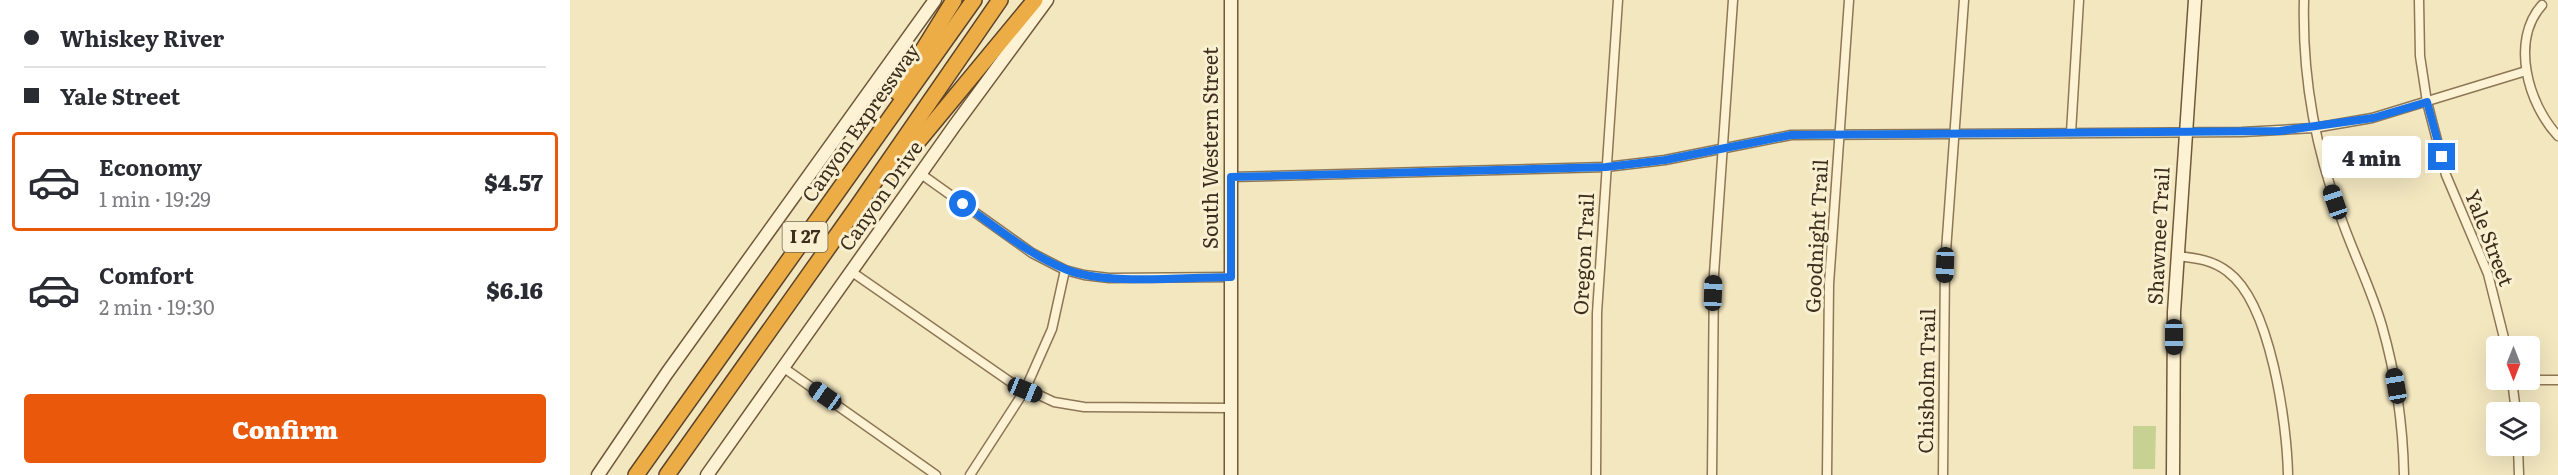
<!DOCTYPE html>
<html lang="en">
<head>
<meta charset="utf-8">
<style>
  :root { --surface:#fff; --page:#f2f2f3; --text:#2b2b33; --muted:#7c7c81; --line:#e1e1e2; --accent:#ea580c }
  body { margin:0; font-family:Literata,serif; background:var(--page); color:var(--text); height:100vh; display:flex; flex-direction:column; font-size:22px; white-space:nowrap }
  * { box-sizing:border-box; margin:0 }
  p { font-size:20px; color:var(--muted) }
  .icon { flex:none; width:33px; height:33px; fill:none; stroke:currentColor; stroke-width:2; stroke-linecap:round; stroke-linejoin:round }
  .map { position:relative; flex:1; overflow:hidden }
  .panel { display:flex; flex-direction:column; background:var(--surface); width:570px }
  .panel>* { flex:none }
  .banner { display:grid; align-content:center; height:132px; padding:0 24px; background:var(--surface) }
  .needle { width:39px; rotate:180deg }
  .tools { position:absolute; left:1916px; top:336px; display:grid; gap:12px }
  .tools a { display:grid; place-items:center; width:54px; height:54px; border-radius:6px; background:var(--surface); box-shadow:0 6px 24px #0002; font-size:30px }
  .end { position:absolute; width:27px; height:27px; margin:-14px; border:8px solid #1a73e8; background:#fff; box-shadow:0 0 0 3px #fff }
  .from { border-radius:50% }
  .bubble { position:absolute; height:42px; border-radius:6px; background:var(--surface); box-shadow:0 6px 24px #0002; font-size:20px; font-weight:800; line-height:42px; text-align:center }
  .car { position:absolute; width:18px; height:36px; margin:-18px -9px; border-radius:8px; box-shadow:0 0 4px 2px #0007; background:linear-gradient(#222 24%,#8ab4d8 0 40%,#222 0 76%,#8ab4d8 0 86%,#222 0) }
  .banner b { display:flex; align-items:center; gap:21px; height:57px; font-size:22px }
  .banner b+b { border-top:2px solid var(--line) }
  .banner i { width:15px; height:15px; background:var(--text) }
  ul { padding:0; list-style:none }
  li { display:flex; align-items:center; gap:18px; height:99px; margin:0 12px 9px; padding:0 12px; border:3px solid transparent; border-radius:6px }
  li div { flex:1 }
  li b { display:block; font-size:22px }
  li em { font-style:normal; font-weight:800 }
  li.selected { border-color:var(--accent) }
  li>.icon { width:54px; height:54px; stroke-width:1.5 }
  .cta { display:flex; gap:12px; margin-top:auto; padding:12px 24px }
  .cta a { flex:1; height:69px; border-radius:6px; background:var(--accent); color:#fff; font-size:24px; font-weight:800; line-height:69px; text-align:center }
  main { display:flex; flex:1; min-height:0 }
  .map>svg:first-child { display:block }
  .green { fill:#c7d292 }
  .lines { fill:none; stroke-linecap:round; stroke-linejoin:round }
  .street-casing { stroke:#8e7755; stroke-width:11 }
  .secondary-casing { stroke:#705839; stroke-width:15 }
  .highway-casing { stroke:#5c442a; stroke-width:18 }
  .street { stroke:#fdf3d4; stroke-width:8 }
  .secondary { stroke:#fdf3d4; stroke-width:12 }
  .highway { stroke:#ecad46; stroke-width:15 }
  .route { stroke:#1a73e8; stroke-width:8 }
  .labels { text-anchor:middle; stroke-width:6; stroke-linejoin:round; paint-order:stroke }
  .shield { fill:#f9f0d1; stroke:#756852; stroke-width:1.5 }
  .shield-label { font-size:18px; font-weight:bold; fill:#3c2d1c }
  .street-label { font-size:20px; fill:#3c2d1c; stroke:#f9f0d1 }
</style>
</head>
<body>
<main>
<section class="panel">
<div class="banner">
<b><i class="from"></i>Whiskey River</b>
<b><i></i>Yale Street</b>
</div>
<ul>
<li class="selected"><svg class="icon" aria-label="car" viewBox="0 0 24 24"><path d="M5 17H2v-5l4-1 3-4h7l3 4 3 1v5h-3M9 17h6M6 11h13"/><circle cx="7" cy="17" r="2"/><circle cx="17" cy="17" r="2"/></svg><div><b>Economy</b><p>1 min · 19:29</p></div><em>$4.57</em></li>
<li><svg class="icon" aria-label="car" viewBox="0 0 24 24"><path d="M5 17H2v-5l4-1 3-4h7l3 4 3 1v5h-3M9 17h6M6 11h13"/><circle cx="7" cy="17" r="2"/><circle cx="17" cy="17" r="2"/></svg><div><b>Comfort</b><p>2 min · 19:30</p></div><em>$6.16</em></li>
</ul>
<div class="cta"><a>Confirm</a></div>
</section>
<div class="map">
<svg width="1988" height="475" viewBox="0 0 1988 475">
  <rect width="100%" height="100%" fill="#f3e7c0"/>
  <polygon class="green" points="1563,426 1586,426 1585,469 1563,469"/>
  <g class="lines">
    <g class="street-casing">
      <g id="street">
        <path d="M1734,0c-2,73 11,147 36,215 13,38 31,73 42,111 14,49 21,99 22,149"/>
        <polyline points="1849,0 1850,56 1857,102 1876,175 1918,274 1936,346"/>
        <path d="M1972,5c-32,36 -14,99 16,131"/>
        <polyline points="1501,133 1509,0"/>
        <polyline points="351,174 462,253 495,270 514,275 539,278 661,277"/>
        <polyline points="661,177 1036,167 1095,160 1221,135 1672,132 1744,128 1802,118 1956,71"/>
        <path d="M1607,256c19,2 36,4 51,16 43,32 59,152 60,203"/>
        <polyline points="282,272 439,381 484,402 514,407 661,408"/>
        <polyline points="214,368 366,475"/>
        <polyline points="1942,380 1988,380"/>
        <polyline points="1942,380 1946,412"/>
        <polyline points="1948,446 1949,475"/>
        <polyline points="400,475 455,390 482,329 495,270"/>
        <polyline points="1026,475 1027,313 1048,0"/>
        <polyline points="1142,475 1144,274 1163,0"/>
        <polyline points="1257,475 1259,284 1279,0"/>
        <polyline points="1373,475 1375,265 1394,0"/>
      </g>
    </g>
    <g class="secondary-casing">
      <g id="secondary">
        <polyline points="661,0 661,475"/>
        <polyline points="28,475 97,373 365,0"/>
        <polyline points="137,475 385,125 477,0"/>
        <polyline points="1603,475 1604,312 1625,0"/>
      </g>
    </g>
    <g class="highway-casing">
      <g id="highway">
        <polyline points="327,92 384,0"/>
        <polyline points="321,174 465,0"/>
        <polyline points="66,475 404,0"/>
        <polyline points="97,475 287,207 430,0"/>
      </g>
    </g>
    <use href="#street" class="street"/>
    <use href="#secondary" class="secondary"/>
    <use href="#highway" class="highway"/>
  </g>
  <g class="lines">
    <path class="route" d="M393,204c33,23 65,50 102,65 39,17 121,8 166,8v-100l375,-10 59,-7 126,-25 489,-4 93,-13 54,-16 15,55"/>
  </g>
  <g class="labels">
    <rect class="shield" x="212.5" y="222" width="45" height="30" rx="4.5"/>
    <g class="shield-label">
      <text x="235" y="243">I 27</text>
    </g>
    <g class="street-label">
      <text transform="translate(291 123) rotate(-55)" y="7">Canyon Expressway</text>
      <text transform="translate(641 148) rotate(-90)" y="7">South Western Street</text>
      <text transform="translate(311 196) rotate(-55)" y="7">Canyon Drive</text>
      <text transform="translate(1247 236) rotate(-87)" y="7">Goodnight Trail</text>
      <text transform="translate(1589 236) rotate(-87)" y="7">Shawnee Trail</text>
      <text transform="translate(1919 238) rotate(69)" y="7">Yale Street</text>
      <text transform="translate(1014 254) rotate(-87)" y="7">Oregon Trail</text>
      <text transform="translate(1357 381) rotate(-89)" y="7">Chisholm Trail</text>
    </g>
  </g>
</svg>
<div class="tools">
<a><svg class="needle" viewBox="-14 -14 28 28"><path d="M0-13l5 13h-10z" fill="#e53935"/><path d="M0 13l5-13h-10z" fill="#7c7c81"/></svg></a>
<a><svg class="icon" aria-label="layers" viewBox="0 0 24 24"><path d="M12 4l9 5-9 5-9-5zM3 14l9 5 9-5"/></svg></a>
</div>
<i class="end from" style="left:393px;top:204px"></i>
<i class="end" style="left:1872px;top:157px"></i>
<div class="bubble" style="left:1752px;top:136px;width:99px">4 min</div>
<i class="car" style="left:1765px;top:202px;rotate:341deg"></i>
<i class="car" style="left:1375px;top:265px;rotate:182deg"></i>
<i class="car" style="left:1143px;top:293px;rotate:2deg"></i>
<i class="car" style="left:1604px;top:337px;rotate:180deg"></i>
<i class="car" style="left:1826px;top:386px;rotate:350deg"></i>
<i class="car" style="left:455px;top:390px;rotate:112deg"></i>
<i class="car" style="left:255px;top:396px;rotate:305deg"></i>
</div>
</main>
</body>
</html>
